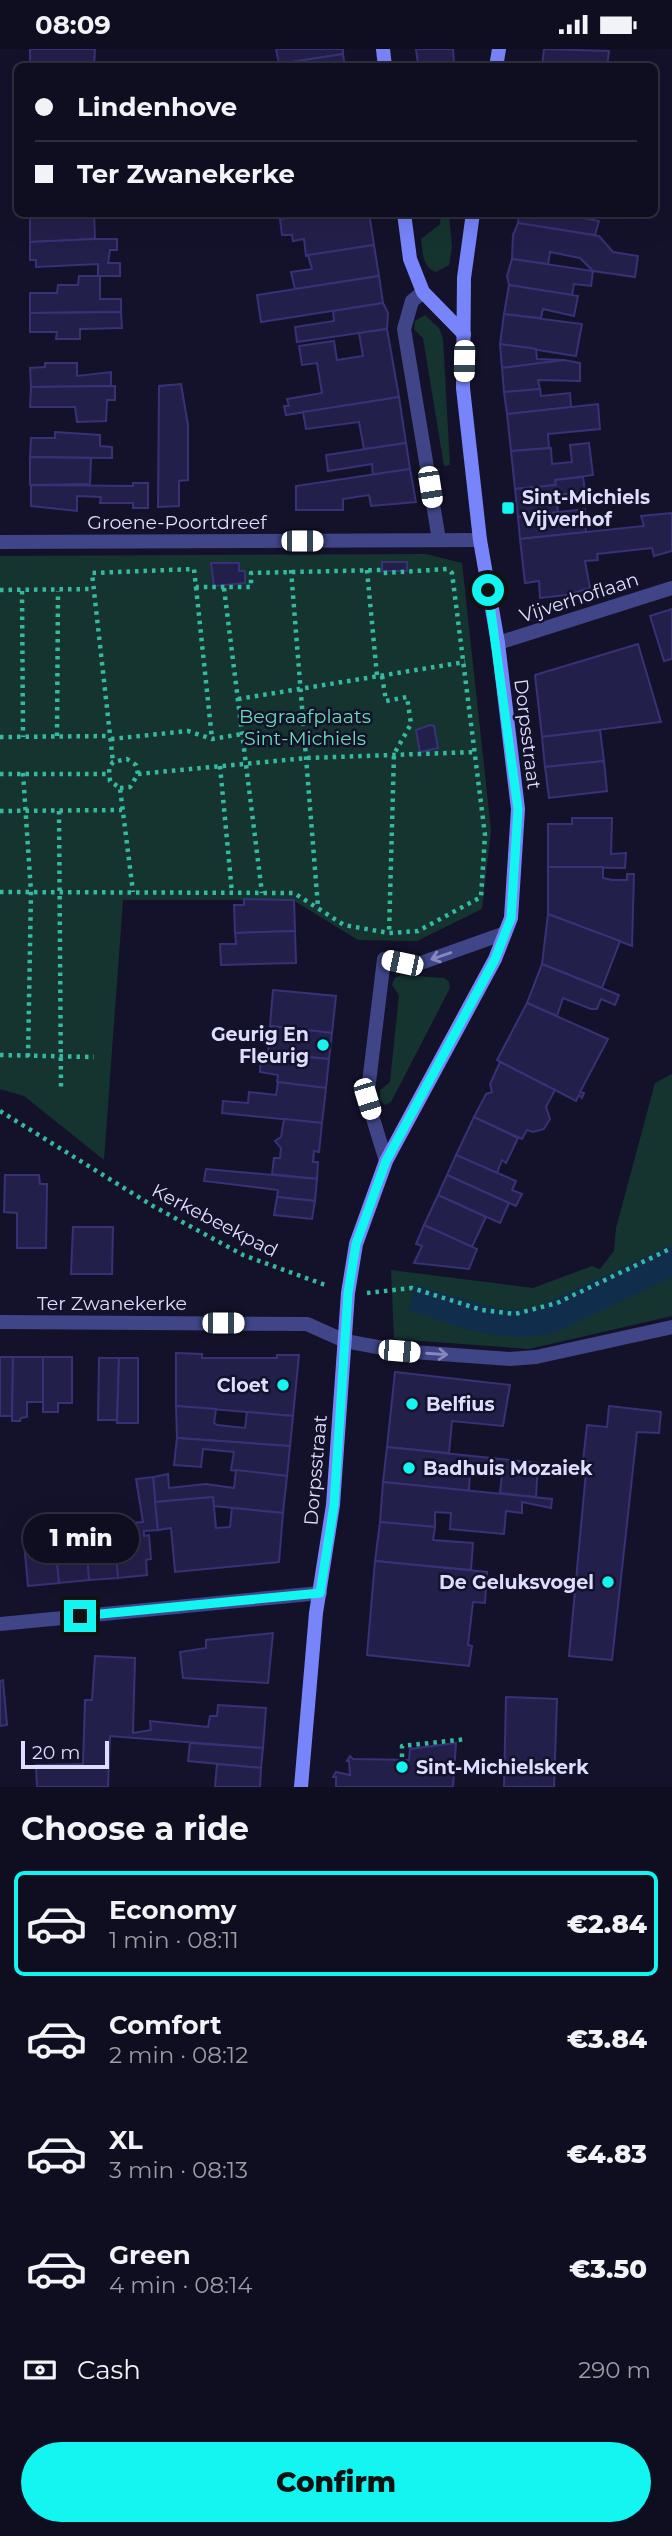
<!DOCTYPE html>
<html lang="en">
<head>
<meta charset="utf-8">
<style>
  :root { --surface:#0f0e20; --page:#1d1c2d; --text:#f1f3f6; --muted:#9b9ca5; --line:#2f2e3e; --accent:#12f5f1 }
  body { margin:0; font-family:Montserrat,sans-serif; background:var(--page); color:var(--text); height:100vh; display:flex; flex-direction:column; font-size:26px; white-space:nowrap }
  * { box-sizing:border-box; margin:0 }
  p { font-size:23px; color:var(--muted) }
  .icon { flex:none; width:38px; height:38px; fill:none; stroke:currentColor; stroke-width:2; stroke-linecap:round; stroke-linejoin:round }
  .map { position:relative; height:1738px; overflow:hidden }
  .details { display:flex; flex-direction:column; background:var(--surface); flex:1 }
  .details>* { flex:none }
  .banner { position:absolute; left:14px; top:14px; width:644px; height:154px; border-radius:10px; box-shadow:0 7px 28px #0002,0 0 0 2px var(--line); display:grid; align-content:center; height:154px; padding:0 21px; background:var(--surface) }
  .scale { position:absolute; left:21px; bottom:18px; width:88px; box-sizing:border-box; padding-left:7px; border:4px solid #ddddfe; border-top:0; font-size:19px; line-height:24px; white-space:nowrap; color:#ddddfe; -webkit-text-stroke:5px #14122b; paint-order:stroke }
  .end { position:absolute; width:32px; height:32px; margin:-16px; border:9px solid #12f5f1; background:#111; box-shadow:0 0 0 4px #111 }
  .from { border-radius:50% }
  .bubble { position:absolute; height:49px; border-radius:24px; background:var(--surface); box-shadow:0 7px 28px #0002,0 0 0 2px var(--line); font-size:23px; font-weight:800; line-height:49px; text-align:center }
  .car { position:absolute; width:21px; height:42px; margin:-21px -10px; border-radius:9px; box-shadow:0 0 5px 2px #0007; background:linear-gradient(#fff 24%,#345 0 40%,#fff 0 76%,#345 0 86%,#fff 0) }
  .banner b { display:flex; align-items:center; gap:24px; height:66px; font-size:26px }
  .banner b+b { border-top:2px solid var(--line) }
  .banner i { width:18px; height:18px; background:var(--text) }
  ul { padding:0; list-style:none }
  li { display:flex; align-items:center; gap:21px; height:105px; margin:0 14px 10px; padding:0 7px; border:4px solid transparent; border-radius:10px }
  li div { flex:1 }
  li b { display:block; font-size:26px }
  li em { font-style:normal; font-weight:800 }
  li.current { border-color:var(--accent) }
  li>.icon { width:63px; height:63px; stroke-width:1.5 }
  h2 { padding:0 21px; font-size:32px; line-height:84px }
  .pay { display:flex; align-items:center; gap:18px; height:77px; padding:0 21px; font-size:26px }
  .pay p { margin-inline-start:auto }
  .primary-button { display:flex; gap:14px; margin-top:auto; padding:14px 21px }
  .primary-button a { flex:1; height:80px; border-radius:42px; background:var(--accent); color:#111; font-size:28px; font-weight:800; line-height:80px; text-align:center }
  .status { display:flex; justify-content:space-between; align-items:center; height:49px; padding:0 35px; background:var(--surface); direction:ltr }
  .status svg { height:19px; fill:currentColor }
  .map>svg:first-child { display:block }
  .green { fill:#153430 }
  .water { fill:#102d4c }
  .building { fill:#231f4b; stroke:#373276; stroke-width:2 }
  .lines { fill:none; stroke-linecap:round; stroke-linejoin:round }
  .path { stroke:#36b9a1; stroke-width:4.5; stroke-dasharray:3.5 5; stroke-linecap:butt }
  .street { stroke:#3f4587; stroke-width:14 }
  .secondary { stroke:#7885fa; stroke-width:14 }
  .oneway { stroke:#8689bd }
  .route { stroke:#12f5f1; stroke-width:9 }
  .poi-dot { fill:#12f5f1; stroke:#14122b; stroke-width:2.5 }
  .labels { text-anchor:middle; stroke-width:5; stroke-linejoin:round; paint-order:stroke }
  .poi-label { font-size:19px; font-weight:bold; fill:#ddddfe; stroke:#14122b; text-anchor:start }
  .street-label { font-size:19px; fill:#ddddfe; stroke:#14122b }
  .park-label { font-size:19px; fill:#6adcb2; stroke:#14122b }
</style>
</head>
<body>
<div class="status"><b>08:09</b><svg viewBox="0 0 49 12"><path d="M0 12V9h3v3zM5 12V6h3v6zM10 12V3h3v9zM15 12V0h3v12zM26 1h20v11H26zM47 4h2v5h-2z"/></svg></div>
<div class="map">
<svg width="672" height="1738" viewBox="0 0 672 1738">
  <rect width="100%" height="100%" fill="#14122b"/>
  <g class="green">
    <path d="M441,165h8l3,33 -3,18 -13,7c-14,-5 -13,-20 -15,-33l19,-15z"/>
    <polygon points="425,266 439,279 443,290 450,416 444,417 423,289 414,280 415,272"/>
    <polygon points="426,505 462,514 491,781 482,860 417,892 358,891 293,851 123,851 104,1111 24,1047 0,1040 0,507"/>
    <polygon points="402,926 444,929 449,933 450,939 391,1053 385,1056 380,1051 380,1041 390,1033 399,946 392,936 395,929"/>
    <polygon points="672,1025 672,1267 529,1300 394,1290 391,1221 533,1239 592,1217 600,1220 614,1202 616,1179 655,1034"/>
  </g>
  <path class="water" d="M672,1196v32l-113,54c-55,16 -100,-4 -151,-21l7,-25 89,25 31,-2z"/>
  <g class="building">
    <polygon points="30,0 95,0 94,18 30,18"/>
    <polygon points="276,0 343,0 343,5 279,15"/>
    <polygon points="416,0 453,0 454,14 418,15"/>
    <polygon points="544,0 609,2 607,18 542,17"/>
    <polygon points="343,5 345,18 274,16 279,15"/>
    <polygon points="30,164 94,164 95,190 30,193"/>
    <polygon points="369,164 374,196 306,207 304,190 293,192 292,186 282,186 280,170 317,164"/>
    <polygon points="519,164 557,164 599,172 595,186 518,174"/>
    <polygon points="518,174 599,187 613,203 638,207 635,228 593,222 580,209 550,203 548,215 512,210 513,186"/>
    <polygon points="95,190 117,190 117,201 110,201 108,214 120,214 120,227 98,227 98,215 36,218 36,211 30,211 30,193"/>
    <polygon points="374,196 379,227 295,240 291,223 312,220 308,206"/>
    <polygon points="512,210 593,222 591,237 574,235 572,246 509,236 507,227"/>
    <polygon points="79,227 100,227 100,250 121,250 121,263 30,264 30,244 57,244 58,236 78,236"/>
    <polygon points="379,227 383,254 261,273 257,246"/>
    <polygon points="509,236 578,247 574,267 543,260 541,269 504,265"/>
    <polygon points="383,254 388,264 387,280 297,293 295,278 334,272 333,262"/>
    <polygon points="121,263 122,279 80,280 80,290 56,290 57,283 30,283 30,264"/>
    <polygon points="504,265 582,275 576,307 500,295"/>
    <polygon points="387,280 399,348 286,366 284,357 289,357 287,350 322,344 317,314 302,316 299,297 334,292 337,311 363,307 359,284"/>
    <polygon points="500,295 536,300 537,310 564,311 502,319"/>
    <polygon points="564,311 580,314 580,332 538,331 540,340 504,343 502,319"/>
    <polygon points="45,314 77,314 77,327 111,323 111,337 31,338 30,319 45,318"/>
    <polygon points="181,335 188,376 188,431 179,432 179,457 158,458 159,337"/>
    <polygon points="115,337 115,351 107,351 106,372 77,373 75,358 30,358 31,338"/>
    <polygon points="540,340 541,347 570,344 571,358 507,365 504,343"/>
    <polygon points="399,348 406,394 364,400 359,373 306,380 303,363"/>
    <polygon points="598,355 600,380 548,385 549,399 511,402 507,365"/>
    <polygon points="55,383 100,386 100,397 112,398 112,409 30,408 31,389 55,389"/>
    <polygon points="406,394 410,420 373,426 372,415 328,422 326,406"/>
    <polygon points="589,394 593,426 555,431 556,436 515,440 511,402 551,399 552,415 572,413 570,396"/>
    <polygon points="30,408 91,409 90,435 30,436"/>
    <polygon points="410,420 416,453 371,457 369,446 343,450 343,461 296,461 296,437"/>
    <polygon points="583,428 585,443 556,446 558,463 518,468 515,440 556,436 555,431"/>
    <polygon points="133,434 148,434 148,459 133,459 133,454 100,454 101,448 77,447 77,462 31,457 31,436 133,437"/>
    <polygon points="585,460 586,483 520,490 518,468"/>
    <polygon points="672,464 672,502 654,507 652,499 597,505 598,511 585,512 590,539 567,546 540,549 539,532 525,534 520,490 644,477 641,467"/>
    <rect x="382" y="513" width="25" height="9"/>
    <polygon points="211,514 239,514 239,522 245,522 245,534 214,537"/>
    <polygon points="672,560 672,610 664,612 650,567"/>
    <polygon points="638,595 661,673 542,688 535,626"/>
    <polygon points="430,676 434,677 438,699 420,703 416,681"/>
    <polygon points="600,681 604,712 545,718 542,688"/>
    <polygon points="604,712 607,742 549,749 545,718"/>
    <polygon points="572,769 612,769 611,805 626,804 625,819 548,818 548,775 572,775"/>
    <polygon points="548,818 603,818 603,829 612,831 627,831 627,825 634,825 632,897 548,865"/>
    <polygon points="244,850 294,851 295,882 235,884 234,856 244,856"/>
    <polygon points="548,865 620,892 602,939 542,915"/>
    <polygon points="295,882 296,914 221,916 220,895 236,895 235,884"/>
    <polygon points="542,915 619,946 615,956 601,950 597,960 591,960 563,949 557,967 527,954"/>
    <polygon points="273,941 336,947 332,984 270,977"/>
    <polygon points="527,954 608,990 580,1043 584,1044 582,1049 579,1046 576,1052 497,1011"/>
    <polygon points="271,977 332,984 329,1010 268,1004"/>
    <polygon points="261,1004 329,1010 326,1039 277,1033 278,1026 260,1023"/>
    <polygon points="500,1013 555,1041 546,1058 550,1070 544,1080 533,1083 527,1081 522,1090 474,1068 486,1045 492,1043 490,1035"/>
    <polygon points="278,1033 326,1039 322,1074 222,1064 223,1052 248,1054 249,1043 276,1046"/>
    <polygon points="474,1068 518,1089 506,1114 502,1111 497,1124 456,1106"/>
    <polygon points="284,1070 322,1074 319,1103 314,1102 313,1113 318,1113 317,1130 272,1125 274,1109 280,1109 281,1099 275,1092 281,1088"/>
    <polygon points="456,1106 516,1132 512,1141 522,1145 516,1157 447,1126"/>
    <polygon points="206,1120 317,1130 315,1152 277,1148 278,1141 204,1132"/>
    <polygon points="5,1126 39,1126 40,1135 47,1135 46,1199 17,1199 17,1164 4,1163"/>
    <polygon points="447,1126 509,1154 500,1174 438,1146"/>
    <polygon points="438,1146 486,1168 472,1198 424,1176"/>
    <polygon points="277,1148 315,1152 312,1170 274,1166"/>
    <polygon points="424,1176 477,1200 469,1220 414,1214 422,1197 416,1195"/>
    <polygon points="73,1178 113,1178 112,1225 71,1225"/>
    <polygon points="176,1304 202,1305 202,1309 277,1309 277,1306 299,1306 293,1367 176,1357"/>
    <polygon points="0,1308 13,1308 12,1367 0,1367"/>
    <polygon points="13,1308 43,1308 43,1353 27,1353 27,1368 21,1369 20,1372 12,1372"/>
    <polygon points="43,1308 72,1308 72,1354 58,1354 58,1363 43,1363"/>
    <polygon points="99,1309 119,1309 117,1371 98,1371"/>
    <polygon points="119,1309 138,1309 138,1374 117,1374"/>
    <polygon points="395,1323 510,1336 503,1377 452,1372 449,1404 387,1398"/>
    <polygon points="176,1357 216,1360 214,1374 217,1376 245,1379 247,1363 293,1367 290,1397 177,1389"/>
    <polygon points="609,1357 661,1363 659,1384 637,1383 612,1611 569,1607 587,1412 583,1412 587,1376 607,1378"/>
    <polygon points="177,1389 290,1397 287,1427 231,1421 234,1403 203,1400 201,1418 174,1416"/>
    <polygon points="387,1398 538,1414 536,1448 500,1444 502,1425 470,1421 469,1442 383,1433"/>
    <polygon points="236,1421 287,1427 283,1464 214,1457 213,1448 155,1453 153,1428 168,1425 169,1439 206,1435 234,1439"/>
    <polygon points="153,1428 158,1481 144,1482 144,1487 149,1486 151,1510 146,1511 147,1526 118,1529 113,1476 143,1473 136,1430"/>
    <polygon points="383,1433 552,1450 551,1459 522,1453 522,1464 506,1462 504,1485 450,1480 451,1464 435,1463 435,1478 380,1473"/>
    <polygon points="213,1448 216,1479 230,1478 232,1459 283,1464 279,1513 175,1523 171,1479 158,1481 155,1453"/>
    <polygon points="97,1468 99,1486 114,1484 118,1529 89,1531 83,1470"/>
    <polygon points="67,1473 70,1494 86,1492 89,1531 59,1534 52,1474"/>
    <polygon points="380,1473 435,1478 433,1491 473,1494 471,1521 375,1512"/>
    <polygon points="53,1480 59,1534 28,1537 23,1483"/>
    <polygon points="375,1512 487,1523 485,1554 473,1553 468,1596 472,1597 469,1617 367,1606"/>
    <polygon points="273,1584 268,1634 183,1629 180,1603 206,1599 206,1591"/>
    <polygon points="95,1607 135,1609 133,1684 151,1681 150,1672 208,1678 210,1667 217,1667 218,1656 266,1659 263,1699 110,1687 108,1738 37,1738 36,1716 83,1715 85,1651 92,1651"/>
    <polygon points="3,1631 7,1676 0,1677 0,1632"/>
    <polygon points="506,1648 557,1650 554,1738 504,1738"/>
    <polygon points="190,1694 263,1699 261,1719 188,1712"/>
    <polygon points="456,1694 453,1738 336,1738 336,1728 333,1728 336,1723 350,1726 349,1712 347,1712 350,1707 353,1710 409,1711 410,1700"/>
    <polygon points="217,1715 261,1719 260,1738 215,1738"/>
  </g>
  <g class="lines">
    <g class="path">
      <polyline points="291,521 318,858"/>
      <polyline points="367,521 377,627"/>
      <polyline points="196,538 212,690"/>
      <polyline points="224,539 262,844"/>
      <polyline points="0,541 92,540"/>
      <polyline points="22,542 23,688"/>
      <polyline points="382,627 386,652 407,648 411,675 394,705 389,885"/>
      <polyline points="238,650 465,613"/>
      <polyline points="57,687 58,542"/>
      <polyline points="0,688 110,687"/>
      <polyline points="111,690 188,682 212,690 242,685"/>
      <polyline points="220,717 232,844"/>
      <polyline points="23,724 31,843 28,1008"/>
      <polyline points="0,725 108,725"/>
      <polyline points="138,725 307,709 476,703"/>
      <polyline points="120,739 130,738 138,725 136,716 127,710 113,713 109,719 110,732 120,739 133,843"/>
      <polyline points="0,762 122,761"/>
      <polyline points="59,762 61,1040"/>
      <polyline points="0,843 294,844 344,876 389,884 418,882 481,848 485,786 452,524 448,520 383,524 381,521 251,524 251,538 196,538 194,520 92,524 113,713"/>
      <polyline points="0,1006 94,1008"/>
      <polyline points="0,1062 153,1157 243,1206 328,1237"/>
      <polyline points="367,1244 412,1239 482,1261 515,1265 557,1254 672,1199"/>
      <polyline points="402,1708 402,1697 467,1690"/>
    </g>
    <g class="street">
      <polyline points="423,243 412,252 404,280 439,491"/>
      <polyline points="0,493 480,491"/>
      <polyline points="498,594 672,539"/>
      <polyline points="386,1112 367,1050 384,910 418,915 505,884"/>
      <polyline points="0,1273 307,1275 345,1292 399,1302 510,1310 536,1308 672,1278"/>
      <polyline points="0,1575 320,1544"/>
    </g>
    <g class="secondary">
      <polyline points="383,0 385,18"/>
      <polyline points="496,18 499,0"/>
      <polyline points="404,164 410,210 423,243 464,285"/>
      <polyline points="301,1738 316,1564 333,1456 348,1244 356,1195 386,1112 495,910 511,869 518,760 498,594 480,491 463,339 464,229 473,164"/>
    </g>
  </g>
  <defs><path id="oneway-shaft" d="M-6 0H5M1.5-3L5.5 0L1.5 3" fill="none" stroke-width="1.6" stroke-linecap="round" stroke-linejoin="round" transform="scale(1.75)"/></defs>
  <g class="oneway">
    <use href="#oneway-shaft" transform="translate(441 907) rotate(161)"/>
    <use href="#oneway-shaft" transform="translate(437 1305) rotate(4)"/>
  </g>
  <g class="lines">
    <polyline class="route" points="80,1567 320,1544 334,1456 348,1244 356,1195 386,1112 495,910 511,869 518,760 488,541"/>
  </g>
  <g class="poi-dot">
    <rect x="501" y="452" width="14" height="14" rx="3.5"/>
    <circle cx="323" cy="996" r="7"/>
    <circle cx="283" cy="1336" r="7"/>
    <circle cx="412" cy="1355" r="7"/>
    <circle cx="409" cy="1419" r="7"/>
    <circle cx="608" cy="1533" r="7"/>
    <circle cx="402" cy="1718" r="7"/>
  </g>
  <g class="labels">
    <g class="poi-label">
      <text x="522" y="455">Sint-Michiels<tspan x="522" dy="22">Vijverhof</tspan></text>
      <text x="309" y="992" text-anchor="end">Geurig En<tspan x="309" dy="22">Fleurig</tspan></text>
      <text x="269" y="1343" text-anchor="end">Cloet</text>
      <text x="426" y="1362">Belfius</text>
      <text x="423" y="1426">Badhuis Mozaiek</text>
      <text x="594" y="1540" text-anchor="end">De Geluksvogel</text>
      <text x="416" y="1725">Sint-Michielskerk</text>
    </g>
    <g class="street-label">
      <text x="177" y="480">Groene-Poortdreef</text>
      <text transform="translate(579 548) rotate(-18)" y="7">Vijverhoflaan</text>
      <text transform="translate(528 685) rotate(83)" y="7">Dorpsstraat</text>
      <text transform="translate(215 1171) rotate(27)" y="7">Kerkebeekpad</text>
      <text x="112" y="1261">Ter Zwanekerke</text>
      <text transform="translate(315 1421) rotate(-85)" y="7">Dorpsstraat</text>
    </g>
    <g class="park-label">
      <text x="305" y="674">Begraafplaats<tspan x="305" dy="22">Sint-Michiels</tspan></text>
    </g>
  </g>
</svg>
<div class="scale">20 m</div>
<i class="end from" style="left:488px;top:541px"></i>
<i class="end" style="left:80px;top:1567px"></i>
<div class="bubble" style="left:23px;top:1465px;width:116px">1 min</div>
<i class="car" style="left:464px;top:312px;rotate:181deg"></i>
<i class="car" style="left:430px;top:438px;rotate:171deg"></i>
<i class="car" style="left:302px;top:492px;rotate:90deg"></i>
<i class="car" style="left:402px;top:914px;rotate:282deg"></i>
<i class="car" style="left:367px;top:1050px;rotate:163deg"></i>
<i class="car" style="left:223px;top:1274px;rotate:90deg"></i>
<i class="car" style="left:399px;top:1302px;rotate:95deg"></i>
<div class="banner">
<b><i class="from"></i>Lindenhove</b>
<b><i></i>Ter Zwanekerke</b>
</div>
</div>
<section class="details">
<h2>Choose a ride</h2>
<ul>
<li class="current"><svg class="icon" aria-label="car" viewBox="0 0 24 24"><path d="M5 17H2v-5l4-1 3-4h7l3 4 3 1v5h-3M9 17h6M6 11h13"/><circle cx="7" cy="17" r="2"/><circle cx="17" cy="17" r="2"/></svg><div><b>Economy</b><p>1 min · 08:11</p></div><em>€2.84</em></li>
<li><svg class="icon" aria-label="car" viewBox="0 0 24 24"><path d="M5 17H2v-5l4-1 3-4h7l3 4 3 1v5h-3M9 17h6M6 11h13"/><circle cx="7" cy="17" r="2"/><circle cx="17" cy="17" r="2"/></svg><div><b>Comfort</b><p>2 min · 08:12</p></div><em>€3.84</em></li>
<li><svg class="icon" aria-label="car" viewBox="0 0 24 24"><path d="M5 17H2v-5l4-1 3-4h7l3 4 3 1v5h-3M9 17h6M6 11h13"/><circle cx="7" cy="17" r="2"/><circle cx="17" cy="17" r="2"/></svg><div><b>XL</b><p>3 min · 08:13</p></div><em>€4.83</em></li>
<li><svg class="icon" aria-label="car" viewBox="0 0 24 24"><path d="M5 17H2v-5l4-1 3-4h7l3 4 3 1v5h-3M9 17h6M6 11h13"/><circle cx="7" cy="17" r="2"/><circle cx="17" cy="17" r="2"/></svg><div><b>Green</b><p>4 min · 08:14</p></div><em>€3.50</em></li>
</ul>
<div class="pay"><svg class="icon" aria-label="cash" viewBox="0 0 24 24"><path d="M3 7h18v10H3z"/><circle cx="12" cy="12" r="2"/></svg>Cash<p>290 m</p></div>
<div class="primary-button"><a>Confirm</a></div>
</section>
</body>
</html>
